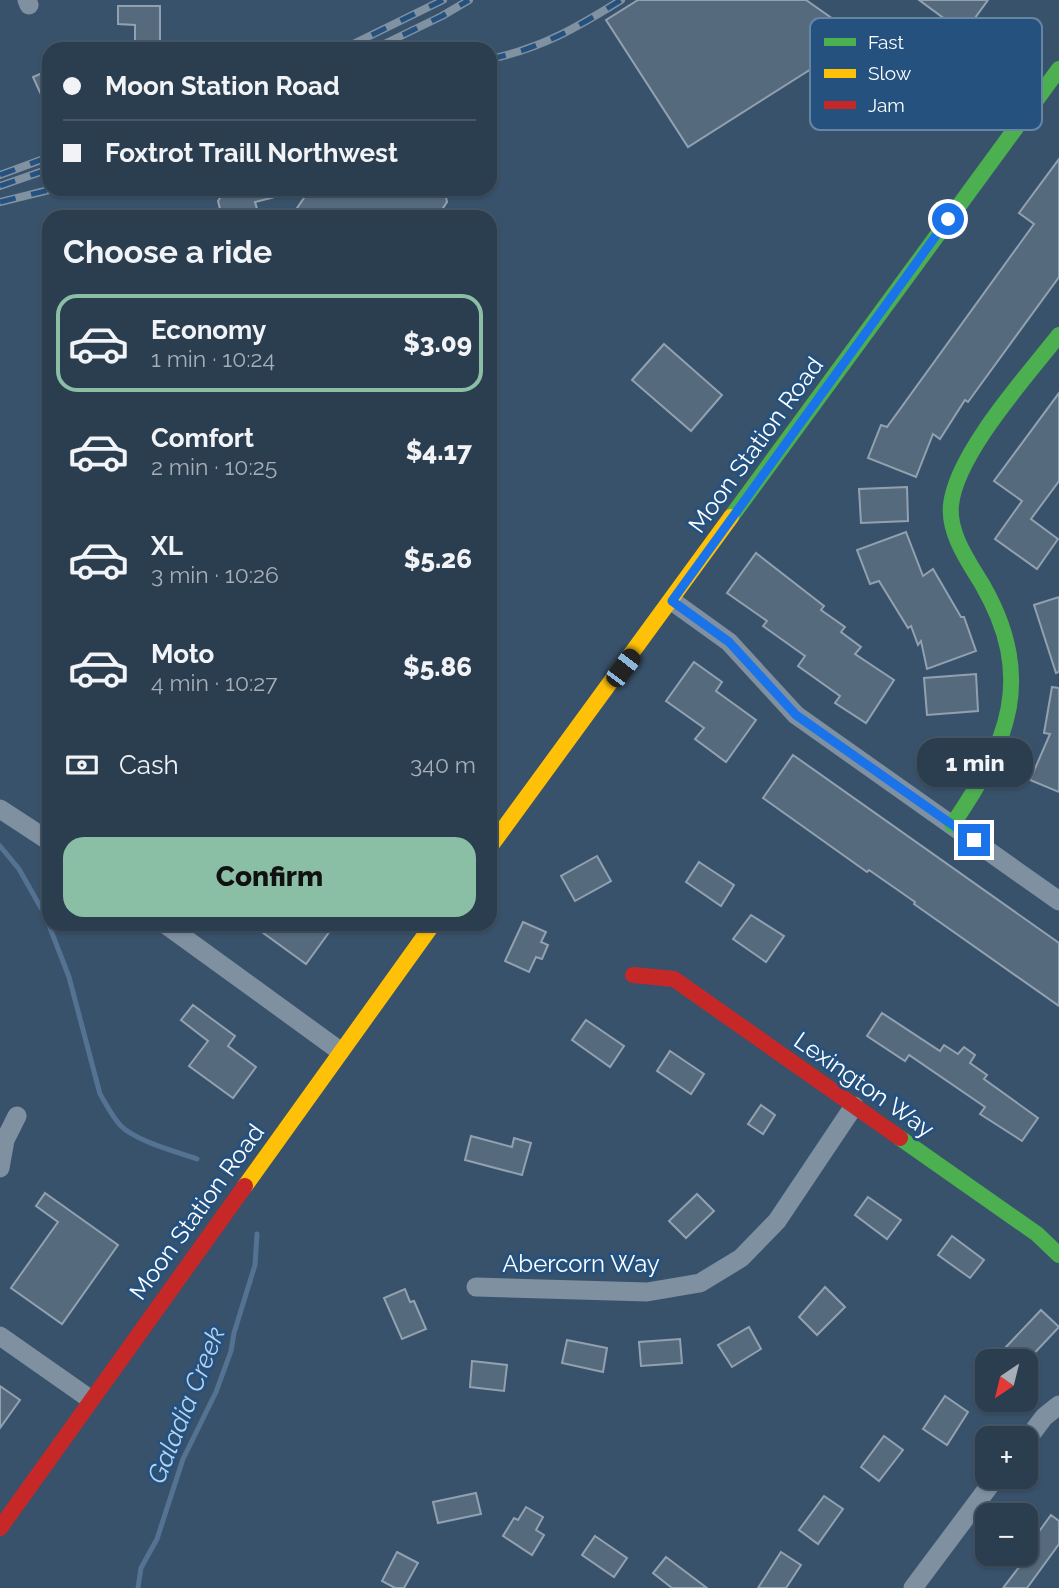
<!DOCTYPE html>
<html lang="en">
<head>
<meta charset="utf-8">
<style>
  :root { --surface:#2b3e50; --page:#37495a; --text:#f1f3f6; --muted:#a6aeb7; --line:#475767; --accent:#8abfa5 }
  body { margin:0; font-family:Raleway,sans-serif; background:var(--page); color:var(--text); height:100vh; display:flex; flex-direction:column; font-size:26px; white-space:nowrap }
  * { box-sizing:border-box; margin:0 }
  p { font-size:23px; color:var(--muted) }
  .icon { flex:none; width:38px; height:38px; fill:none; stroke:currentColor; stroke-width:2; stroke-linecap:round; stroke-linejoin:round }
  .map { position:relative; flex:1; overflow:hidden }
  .details { position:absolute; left:42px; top:210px; width:455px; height:721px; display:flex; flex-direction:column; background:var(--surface); border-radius:21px; box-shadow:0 2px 5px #0004,0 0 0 2px var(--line) }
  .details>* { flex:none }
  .guide { position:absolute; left:42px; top:42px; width:455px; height:154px; border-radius:21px; box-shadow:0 2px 5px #0004,0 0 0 2px var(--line); display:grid; align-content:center; height:154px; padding:0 21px; background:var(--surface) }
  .needle { width:46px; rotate:215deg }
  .buttons { position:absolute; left:975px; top:1349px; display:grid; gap:14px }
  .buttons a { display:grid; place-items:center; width:63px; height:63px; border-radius:14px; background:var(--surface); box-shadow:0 2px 5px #0004,0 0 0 2px var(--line); font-size:35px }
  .end { position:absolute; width:32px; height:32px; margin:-16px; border:9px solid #1a73e8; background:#fff; box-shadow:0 0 0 4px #fff }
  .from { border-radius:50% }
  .bubble { position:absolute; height:49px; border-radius:21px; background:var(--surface); box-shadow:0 2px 5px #0004,0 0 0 2px var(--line); font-size:23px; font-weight:800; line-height:49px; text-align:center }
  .car { position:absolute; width:21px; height:42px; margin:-21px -10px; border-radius:9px; box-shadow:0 0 5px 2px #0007; background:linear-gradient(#222 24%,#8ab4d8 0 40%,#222 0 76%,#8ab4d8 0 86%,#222 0) }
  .guide b { display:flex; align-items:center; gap:24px; height:66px; font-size:26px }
  .guide b+b { border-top:2px solid var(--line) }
  .guide i { width:18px; height:18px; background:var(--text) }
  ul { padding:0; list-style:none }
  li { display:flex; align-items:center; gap:21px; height:98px; margin:0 14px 10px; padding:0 7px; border:4px solid transparent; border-radius:21px }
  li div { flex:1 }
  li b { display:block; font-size:26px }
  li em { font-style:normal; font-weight:800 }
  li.current { border-color:var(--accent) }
  li>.icon { width:63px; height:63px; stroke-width:1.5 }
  h2 { padding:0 21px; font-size:32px; line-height:84px }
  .pay { display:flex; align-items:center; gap:18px; height:77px; padding:0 21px; font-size:26px }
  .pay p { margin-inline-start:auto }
  .primary-button { display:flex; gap:14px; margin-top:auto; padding:14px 21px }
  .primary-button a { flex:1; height:80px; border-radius:21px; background:var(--accent); color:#111; font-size:28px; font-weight:800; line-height:80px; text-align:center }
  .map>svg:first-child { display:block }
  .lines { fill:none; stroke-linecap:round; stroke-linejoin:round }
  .stream { stroke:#547292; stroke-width:5 }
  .building { fill:#566a7e; stroke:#92a1b0; stroke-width:2 }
  .street { stroke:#7f90a1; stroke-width:19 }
  .fast { stroke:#4caf50; stroke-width:16 }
  .slow { stroke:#ffc107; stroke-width:16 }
  .jam { stroke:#c62828; stroke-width:16 }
  .rail-casing { stroke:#8091a1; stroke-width:8 }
  .rail { stroke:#25517f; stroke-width:5; stroke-dasharray:16; stroke-linecap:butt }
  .route { stroke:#1a73e8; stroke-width:9 }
  .labels { text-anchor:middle; stroke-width:6; stroke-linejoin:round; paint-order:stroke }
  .street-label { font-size:24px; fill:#fff; stroke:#25517f }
  .water-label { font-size:26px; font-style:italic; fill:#b7d2ed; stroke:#25517f }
  .key { fill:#25517f; stroke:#6685a5; stroke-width:2 }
  .key-label { font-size:19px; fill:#fff }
</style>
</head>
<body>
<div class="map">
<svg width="1059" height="1588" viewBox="0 0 1059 1588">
  <rect width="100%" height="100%" fill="#39526b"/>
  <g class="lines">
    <g class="stream">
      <path d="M0,846l19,23 26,46 24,62 31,117c6,10 13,24 21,32 15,15 56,26 76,33"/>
      <polyline points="138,1588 141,1568 157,1539 183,1459 216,1392 231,1351 234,1333 255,1265 257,1234"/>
    </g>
  </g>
  <g class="building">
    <polygon points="638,0 806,0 860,38 688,147 606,20"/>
    <polygon points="919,0 988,0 964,33"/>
    <polygon points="118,6 160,6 160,46 135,46 135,25 118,24"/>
    <polygon points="49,70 49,112 33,77"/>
    <polygon points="1059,159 1059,277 968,402 965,400 940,439 933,434 916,477 868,458 881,425 887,427 1034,224 1019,213"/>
    <polygon points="226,189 286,189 287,194 255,202 258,212 254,217 222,217 218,201"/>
    <polygon points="310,189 451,189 446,197 447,202 437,217 291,217"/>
    <polygon points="664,344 722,395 691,431 632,380"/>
    <polygon points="1059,393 1059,481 1031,519 1058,539 1037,569 995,539 1022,501 994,481"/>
    <polygon points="907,487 908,521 861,523 859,489"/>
    <polygon points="906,532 923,576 933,569 961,617 964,617 976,651 927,669 921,641 918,645 911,626 908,628 879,581 870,584 857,550"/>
    <polygon points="756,553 824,606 821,610 845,627 841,632 861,647 855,654 894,680 866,723 835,703 840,696 798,666 805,656 763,626 767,621 727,593"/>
    <polygon points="1059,597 1059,672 1056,673 1034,605"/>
    <polygon points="694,662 722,682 716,691 756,720 726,762 695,739 704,728 666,701"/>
    <polygon points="976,674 978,711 927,715 924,678"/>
    <polygon points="1052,687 1059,688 1059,792 1030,780 1050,734 1044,733"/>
    <polygon points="793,755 1059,943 1059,1006 914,904 915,902 869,870 867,872 763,798"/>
    <polygon points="597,856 611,881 575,901 561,876"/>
    <polygon points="699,862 734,885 721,906 686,882"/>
    <polygon points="751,915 784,936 766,962 733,939"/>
    <polygon points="523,922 546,932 541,942 548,945 542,959 536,957 529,972 505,961"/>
    <polygon points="251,924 335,924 306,964"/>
    <polygon points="193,1005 235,1036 228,1046 256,1067 233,1098 189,1066 208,1041 181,1020"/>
    <polygon points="882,1013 940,1051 944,1045 958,1054 964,1047 975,1055 970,1063 987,1075 984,1079 1038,1118 1022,1141 980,1114 985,1107 909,1055 905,1061 867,1036"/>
    <polygon points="586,1020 624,1046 610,1067 572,1040"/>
    <polygon points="670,1051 704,1074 691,1094 657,1071"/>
    <polygon points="761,1105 775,1115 763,1134 748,1124"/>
    <polygon points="471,1136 512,1147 514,1138 531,1143 522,1175 465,1160"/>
    <polygon points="45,1193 118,1245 62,1324 11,1288 58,1222 36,1206"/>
    <polygon points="697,1194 714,1211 686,1238 669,1221"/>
    <polygon points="868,1197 901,1220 887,1239 855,1215"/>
    <polygon points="952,1236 984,1260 970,1278 938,1255"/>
    <polygon points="825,1287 845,1307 817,1335 799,1317"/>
    <polygon points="405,1289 410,1302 414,1301 426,1329 402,1339 384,1298"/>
    <polygon points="1041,1310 1059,1327 1026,1362 1019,1362 1005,1348"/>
    <polygon points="749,1327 761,1349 732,1367 718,1345"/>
    <polygon points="680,1339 682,1363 641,1366 639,1342"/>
    <polygon points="567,1340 607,1348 603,1372 562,1363"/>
    <polygon points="472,1361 507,1365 504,1391 470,1387"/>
    <polygon points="0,1386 20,1400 0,1428"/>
    <polygon points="945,1396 968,1412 947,1445 923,1429"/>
    <polygon points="884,1436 903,1450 879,1481 861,1467"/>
    <polygon points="476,1493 481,1514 438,1523 433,1502"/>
    <polygon points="824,1496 843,1509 818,1544 799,1530"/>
    <polygon points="526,1507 543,1517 536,1530 544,1535 532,1555 503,1536 514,1518 518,1520"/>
    <polygon points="1051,1515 1059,1521 1059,1544 1027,1588 1003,1588 1023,1562 1019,1559"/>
    <polygon points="595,1536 627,1558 614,1577 582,1555"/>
    <polygon points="397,1552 418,1563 404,1588 395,1588 382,1581"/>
    <polygon points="781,1552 801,1565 786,1588 758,1588"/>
    <polygon points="666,1557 707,1588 672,1588 653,1573"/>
  </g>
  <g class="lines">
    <g class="street">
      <polyline points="27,0 29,5"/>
      <polyline points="672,601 729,642 796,715 1059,901"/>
      <polyline points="0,809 49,841"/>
      <polyline points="165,924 340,1051"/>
      <polyline points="0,1168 5,1140 17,1116"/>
      <polyline points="476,1287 647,1292 700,1283 741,1258 777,1221 854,1106"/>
      <polyline points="0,1336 90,1399"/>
      <polyline points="1026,1441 1044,1417 1059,1405"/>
      <polyline points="913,1588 996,1477"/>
    </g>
    <g class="fast">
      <polyline points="731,517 1059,69"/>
      <path d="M952,825c57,-83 84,-148 30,-241 -14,-23 -34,-51 -31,-79 5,-51 76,-129 108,-170"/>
      <polyline points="900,1138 1037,1234 1059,1255"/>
    </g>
    <g class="slow">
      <polyline points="490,847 731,517"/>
      <polyline points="245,1186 433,924"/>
    </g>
    <g class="jam">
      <polyline points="633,975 674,979 900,1138"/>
      <polyline points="0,1528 245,1186"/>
    </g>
    <g class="rail-casing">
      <g id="rail">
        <polyline points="343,49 443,0"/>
        <polyline points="374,49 442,16 469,0"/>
        <path d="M490,59c52,-11 86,-31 131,-59"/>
        <polyline points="0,175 49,157"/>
        <polyline points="0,186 49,169"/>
        <polyline points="0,202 53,189"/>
      </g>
    </g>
    <use href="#rail" class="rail"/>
  </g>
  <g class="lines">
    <polyline class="route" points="948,219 672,601 729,642 796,715 974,840"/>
  </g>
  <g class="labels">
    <g class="street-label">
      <text transform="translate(756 445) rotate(-54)" y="8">Moon Station Road</text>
      <text transform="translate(864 1085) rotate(35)" y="8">Lexington Way</text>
      <text transform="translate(197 1212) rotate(-54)" y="8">Moon Station Road</text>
      <text x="581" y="1272">Abercorn Way</text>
    </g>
    <g class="water-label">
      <text transform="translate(186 1405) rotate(-68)" y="9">Galadia Creek</text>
    </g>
  </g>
  <rect x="810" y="18" width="232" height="112" rx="10" class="key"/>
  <rect x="824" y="38" width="32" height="8" fill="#4caf50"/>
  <rect x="824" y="69" width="32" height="9" fill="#ffc107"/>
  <rect x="824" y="101" width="32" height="8" fill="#c62828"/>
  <g class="key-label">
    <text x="868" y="49">Fast</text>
    <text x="868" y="80">Slow</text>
    <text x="868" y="112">Jam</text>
  </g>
</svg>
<div class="buttons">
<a><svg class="needle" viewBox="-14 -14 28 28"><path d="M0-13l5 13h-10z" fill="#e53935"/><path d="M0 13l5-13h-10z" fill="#a6aeb7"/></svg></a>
<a>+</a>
<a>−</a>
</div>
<i class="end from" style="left:948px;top:219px"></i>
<i class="end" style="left:974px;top:840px"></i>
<div class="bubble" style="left:917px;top:738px;width:116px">1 min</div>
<i class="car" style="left:623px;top:668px;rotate:37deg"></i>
<div class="guide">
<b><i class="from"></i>Moon Station Road</b>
<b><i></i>Foxtrot Traill Northwest</b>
</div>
<section class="details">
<h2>Choose a ride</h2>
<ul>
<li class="current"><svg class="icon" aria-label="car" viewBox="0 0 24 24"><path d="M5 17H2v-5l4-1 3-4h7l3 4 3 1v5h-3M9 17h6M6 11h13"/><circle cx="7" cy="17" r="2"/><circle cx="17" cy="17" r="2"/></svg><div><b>Economy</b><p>1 min · 10:24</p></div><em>$3.09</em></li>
<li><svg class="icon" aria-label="car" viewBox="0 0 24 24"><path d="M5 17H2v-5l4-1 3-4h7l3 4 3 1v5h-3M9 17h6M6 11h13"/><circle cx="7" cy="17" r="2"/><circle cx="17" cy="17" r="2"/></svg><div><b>Comfort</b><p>2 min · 10:25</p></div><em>$4.17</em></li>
<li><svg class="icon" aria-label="car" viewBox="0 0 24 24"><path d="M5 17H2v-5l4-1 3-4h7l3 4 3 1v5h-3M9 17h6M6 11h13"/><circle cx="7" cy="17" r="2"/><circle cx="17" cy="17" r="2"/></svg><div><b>XL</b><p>3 min · 10:26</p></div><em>$5.26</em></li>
<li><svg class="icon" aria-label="car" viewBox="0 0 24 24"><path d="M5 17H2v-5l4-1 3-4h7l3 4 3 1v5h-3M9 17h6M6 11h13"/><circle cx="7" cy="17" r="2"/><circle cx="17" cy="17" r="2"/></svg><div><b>Moto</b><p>4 min · 10:27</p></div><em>$5.86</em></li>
</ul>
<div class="pay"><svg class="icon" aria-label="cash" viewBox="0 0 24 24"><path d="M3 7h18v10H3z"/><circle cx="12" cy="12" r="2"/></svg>Cash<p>340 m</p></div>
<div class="primary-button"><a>Confirm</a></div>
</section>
</div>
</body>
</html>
